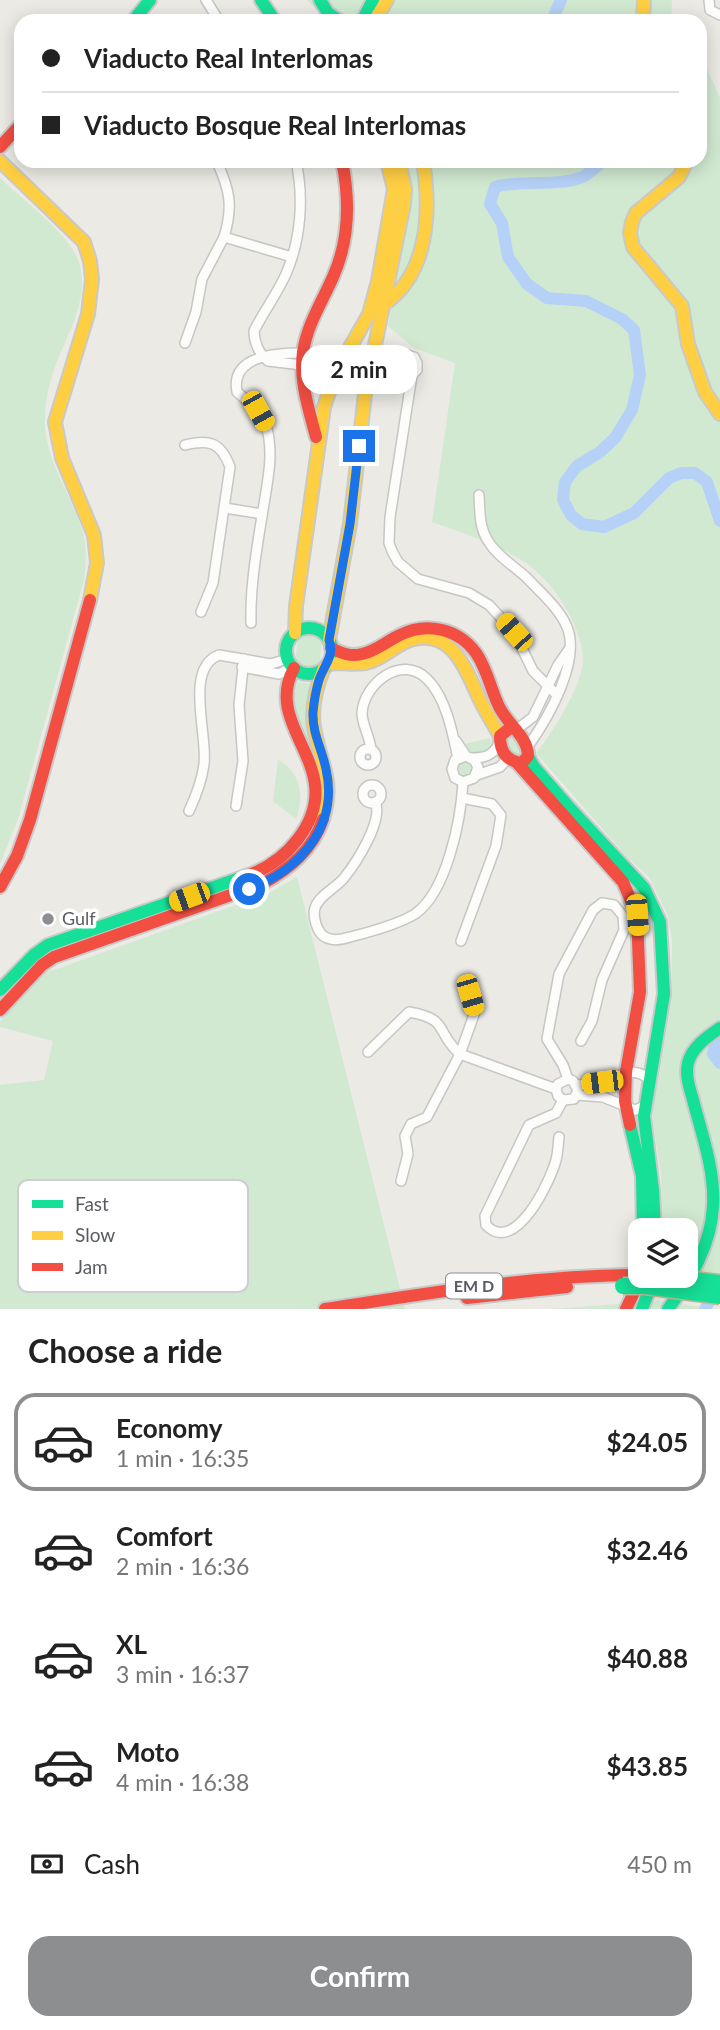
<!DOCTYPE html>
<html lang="en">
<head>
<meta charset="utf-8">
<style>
  :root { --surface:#fff; --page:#f6f6f6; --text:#222; --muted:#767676; --line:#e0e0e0; --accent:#8d8e90 }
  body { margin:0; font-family:Lato,sans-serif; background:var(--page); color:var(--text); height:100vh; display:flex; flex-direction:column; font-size:26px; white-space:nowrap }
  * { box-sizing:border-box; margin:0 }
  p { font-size:23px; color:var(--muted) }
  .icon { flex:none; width:38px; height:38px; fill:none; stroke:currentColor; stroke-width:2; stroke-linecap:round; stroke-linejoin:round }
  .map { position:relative; height:1309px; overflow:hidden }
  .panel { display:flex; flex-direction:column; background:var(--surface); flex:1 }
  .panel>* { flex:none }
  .hud { position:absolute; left:14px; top:14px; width:693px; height:154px; border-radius:21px; box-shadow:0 4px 18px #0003; display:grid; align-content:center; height:154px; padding:0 28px; background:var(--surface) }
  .fabs { position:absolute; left:628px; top:1218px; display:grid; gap:14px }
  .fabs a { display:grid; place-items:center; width:70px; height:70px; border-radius:14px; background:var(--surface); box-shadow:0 4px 18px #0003; font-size:35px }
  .end { position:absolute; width:32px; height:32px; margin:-16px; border:9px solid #1a73e8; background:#fff; box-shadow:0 0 0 4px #fff }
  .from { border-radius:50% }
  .bubble { position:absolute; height:49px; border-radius:21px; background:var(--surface); box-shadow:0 4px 18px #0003; font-size:23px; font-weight:700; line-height:49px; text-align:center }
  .car { position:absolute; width:21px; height:42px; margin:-21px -10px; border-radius:9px; box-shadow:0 0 5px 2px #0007; background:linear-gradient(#f5c518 24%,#345 0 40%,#f5c518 0 76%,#345 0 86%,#f5c518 0) }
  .hud b { display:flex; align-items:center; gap:24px; height:66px; font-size:26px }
  .hud b+b { border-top:2px solid var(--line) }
  .hud i { width:18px; height:18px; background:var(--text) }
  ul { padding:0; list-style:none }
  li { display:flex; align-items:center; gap:21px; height:98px; margin:0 14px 10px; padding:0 14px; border:4px solid transparent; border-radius:21px }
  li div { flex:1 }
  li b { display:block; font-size:26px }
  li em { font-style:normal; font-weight:700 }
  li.on { border-color:var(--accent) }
  li>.icon { width:63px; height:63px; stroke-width:1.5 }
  h2 { padding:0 28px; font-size:32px; line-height:84px }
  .pay { display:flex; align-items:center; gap:18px; height:77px; padding:0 28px; font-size:26px }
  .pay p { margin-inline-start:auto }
  .primary-button { display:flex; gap:14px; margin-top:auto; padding:14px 28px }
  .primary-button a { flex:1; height:80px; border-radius:21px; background:var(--accent); color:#fff; font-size:28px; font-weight:700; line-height:80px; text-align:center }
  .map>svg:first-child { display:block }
  .green { fill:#d1e9d1 }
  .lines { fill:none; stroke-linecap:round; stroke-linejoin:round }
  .river { stroke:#b6d1f7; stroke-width:12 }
  .street-casing { stroke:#c7c6c6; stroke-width:12 }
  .fast-casing { stroke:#c9c9c9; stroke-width:16 }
  .slow-casing { stroke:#c9c9c9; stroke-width:16 }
  .jam-casing { stroke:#c9c9c9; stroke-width:16 }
  .street { stroke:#fcfcfb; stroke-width:9 }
  .fast { stroke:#16e098; stroke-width:12 }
  .slow { stroke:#ffcf43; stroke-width:12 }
  .jam { stroke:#f24e42; stroke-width:12 }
  .fast-bridge-casing { stroke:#c2bb92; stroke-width:19; stroke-linecap:butt }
  .fast-bridge { stroke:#16e098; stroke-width:16 }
  .route { stroke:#1a73e8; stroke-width:9 }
  .poi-dot { fill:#8d8e90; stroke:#fff; stroke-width:2.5 }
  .labels { text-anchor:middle; stroke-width:7; stroke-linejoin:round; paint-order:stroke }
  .shield { fill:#fff; stroke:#8c8d92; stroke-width:2 }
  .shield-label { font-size:16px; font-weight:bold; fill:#5a5c63 }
  .poi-label { font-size:18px; fill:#5a5c63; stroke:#fff; text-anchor:start }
  .key { fill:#fff; stroke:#ceced0; stroke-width:2 }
  .key-label { font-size:19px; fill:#5a5c63 }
</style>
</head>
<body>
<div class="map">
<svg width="720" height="1309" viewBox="0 0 720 1309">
  <rect width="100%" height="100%" fill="#ebeae4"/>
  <g class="green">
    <polygon points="307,0 672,0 671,21 328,21"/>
    <path d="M700,53l20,45v1184l-34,-6v-46h-23l-2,-54 -8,-55v-26l5,-13 13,-82 1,-59 -4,-25 -19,-39 -22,-20 -91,-104c16,-19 49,-72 47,-96 -3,-34 -29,-74 -57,-94 -28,-19 -63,-30 -94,-41l23,-159 -41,-15 -26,-22 22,-122 -4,-43h294z"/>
    <path d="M0,178c22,22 71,56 79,85 12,37 -14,73 -25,107 -5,14 -9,32 -9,47 -2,42 27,77 38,116 4,15 3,32 1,47l-66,239 -18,45z"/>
    <polygon points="304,633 313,633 322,641 320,661 311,670 303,670 295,660 298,639"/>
    <path d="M293,681l19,3 7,75 6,33 -8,35 -23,31 -32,21 -183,64 -67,47h-2l-1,-2 29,-30 14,-9 209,-73c38,-19 71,-59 59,-104 -2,-8 -8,-17 -11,-24 -12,-24 -18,-41 -16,-67z"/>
    <polygon points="505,735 513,735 521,741 522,757 515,757 507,750"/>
    <polygon points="490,738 492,745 483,754 470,753 465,744"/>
    <path d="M278,760c22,10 27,38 18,59l-23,-18z"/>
    <polygon points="464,760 472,762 474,771 467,779 457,774 456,765"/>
    <polygon points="297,877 405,1309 0,1309 0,1085 44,1080 53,1041 0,1027 0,1021 33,986 42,972 57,969 269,893"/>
    <polygon points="658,1301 717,1309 551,1309"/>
  </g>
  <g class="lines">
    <g class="river">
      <polyline points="548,21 553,18 561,0"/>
      <path d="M603,161c-7,5 -15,15 -23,17 -27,9 -58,1 -85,9l-5,17 12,19 6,34 19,27 20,14 39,3 36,18 12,11 6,45 -8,35 -17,28 -15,14 -23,14 -12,16 -2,18 8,15 11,9 22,3 30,-14 35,-35 12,-5h14l12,9 13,39"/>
      <polyline points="720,1027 713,1054 720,1063"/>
      <polyline points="705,1309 717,1288"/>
    </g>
    <g class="street-casing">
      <g id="street">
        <polyline points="206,0 219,21"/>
        <polyline points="709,0 710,10 720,15"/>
        <path d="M296,161c8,37 5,78 -10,113 -9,20 -22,37 -32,57 0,11 5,23 14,30l34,4"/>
        <path d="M218,164c12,27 15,43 6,73l68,20"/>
        <polyline points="185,343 196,312 202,279 224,237"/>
        <path d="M412,375h-7l-6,-4c-2,-9 0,-12 8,-16l7,2 3,6v7l-5,5 -22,142 -1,26 3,8 6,11 20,17 51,14 20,12 25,27 19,39 24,24"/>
        <path d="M185,445c24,-6 36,-3 45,22l-17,116 -12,29"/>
        <path d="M479,495c1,16 0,32 9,46 9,15 26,25 39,37 14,15 32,30 40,49 14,34 -19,91 -38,118"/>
        <polyline points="225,508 262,514"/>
        <path d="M251,623c-1,-37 6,-76 12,-113 4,-26 11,-55 4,-81 -4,-16 -18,-27 -30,-37 -7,-37 40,-39 66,-39"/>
        <polyline points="242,667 279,674 292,667"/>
        <polyline points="516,730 533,717 558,665 570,648"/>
        <polyline points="456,741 466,756 474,760 478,767 474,778 463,782 455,778 452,769 455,760 466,756"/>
        <circle cx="368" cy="757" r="8"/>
        <path d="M371,749c-1,-12 -9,-24 -9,-36 2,-30 40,-59 65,-34 19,18 26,55 31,80"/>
        <path d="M471,758c14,0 21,-2 28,-14"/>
        <polyline points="477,775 500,767 508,758"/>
        <circle cx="372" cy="794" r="9"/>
        <path d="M375,802c9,18 -19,61 -31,76 -8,10 -26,18 -29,30 -2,6 0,15 3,21 6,13 20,12 32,8 20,-5 47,-12 65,-23 32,-22 46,-95 48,-132"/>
        <polyline points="236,806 243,761 239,705 244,659"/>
        <path d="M189,811c7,-15 13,-30 15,-47 4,-29 -20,-96 15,-109l52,9 16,-5"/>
        <polyline points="461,941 496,846 501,815 492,804 462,798"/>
        <path d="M368,1052l41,-40c41,7 26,20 51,42l96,35 2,7 5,4 11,-1 4,-9 -5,-9 -5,-2 -10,5 -2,5"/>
        <polyline points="568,1079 563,1065 547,1039 559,974 593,910 602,903 614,905 623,916 624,930 602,980 592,1021 581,1041"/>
        <path d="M577,1085c8,-1 16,-1 24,-3 19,-5 31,-18 49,-2"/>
        <polyline points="577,1095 603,1097 635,1110 645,1106"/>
        <path d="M559,1137c-1,8 -1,16 -3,23 -6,22 -41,96 -70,65l-1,-9 44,-91 27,-12 7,-13"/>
        <polyline points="401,1181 408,1154 405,1136 411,1124 427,1117 460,1054 475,1012 470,995"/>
      </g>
    </g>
    <g class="fast-casing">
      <g id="fast">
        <polyline points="261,0 275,21"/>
        <polyline points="320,0 328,13 340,21"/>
        <polyline points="133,21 150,0"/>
        <polyline points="362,21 373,0"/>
        <circle cx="309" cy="651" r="23"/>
        <polyline points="528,756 534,767 568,806 644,888 660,922 664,994 644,1116 653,1190 655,1230"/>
        <polyline points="0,990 34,955 48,945 246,876"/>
        <polyline points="630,1125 642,1176 643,1230"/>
        <polyline points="642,1309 653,1280"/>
        <path d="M668,1309c23,-31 43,-63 45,-103 2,-36 -11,-71 -20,-106 -3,-11 -8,-24 -5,-37 4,-16 19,-26 32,-35"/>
      </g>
    </g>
    <g class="slow-casing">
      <g id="slow">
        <polyline points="374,21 387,0"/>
        <polyline points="643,21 644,0"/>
        <polyline points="0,161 84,242 90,261 92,279 88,314 55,422 62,458 94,535 97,563 90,600"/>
        <polyline points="687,161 679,177 636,213 632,222 630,233 633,247 682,306 688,344 705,392 720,414"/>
        <path d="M384,304c45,-30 47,-94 39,-143"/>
        <polyline points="295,633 296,606 324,407 336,372 369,314 378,281 394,189 387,161"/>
        <polyline points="329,640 350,524 365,394 404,204 405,189 399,161"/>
        <path d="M328,664c13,-2 25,1 38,-1 18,-4 30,-20 48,-24 39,-9 52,31 65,59 6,13 14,25 21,38"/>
        <path d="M323,819c12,-40 -3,-55 -9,-92 -3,-20 2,-40 10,-59"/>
      </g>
    </g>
    <g class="jam-casing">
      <g id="jam">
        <polyline points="0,147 21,124"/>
        <path d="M316,437c-7,-27 -17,-56 -13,-85 4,-27 19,-50 30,-75 16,-36 17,-77 9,-116"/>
        <path d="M331,648c10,5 19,9 31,6 14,-3 25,-13 38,-19 26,-13 58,-7 76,18 10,14 14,33 21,49 8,22 31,33 31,54l-6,7c-16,-2 -22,-12 -22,-27l10,-8"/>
        <polyline points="518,764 623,882 637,915 640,992 626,1072 625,1101 630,1125"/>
        <path d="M246,876c21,-7 39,-20 52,-37 54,-71 -37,-110 -4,-171"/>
        <polyline points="0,887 17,856 30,820 90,600"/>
        <path d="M0,1010l42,-45 12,-8 208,-73c27,-15 51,-34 61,-65"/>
        <polyline points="467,1298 567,1287"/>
        <path d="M325,1309c105,-16 209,-34 315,-34"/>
        <polyline points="626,1309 640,1280"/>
      </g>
    </g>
    <use href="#street" class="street"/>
    <use href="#fast" class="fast"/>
    <use href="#slow" class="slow"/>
    <use href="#jam" class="jam"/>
    <g class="fast-bridge-casing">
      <g id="fast-bridge">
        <polyline points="659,1276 720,1283"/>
        <polyline points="623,1286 645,1286 720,1296"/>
      </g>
    </g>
    <use href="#fast-bridge" class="fast-bridge"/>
  </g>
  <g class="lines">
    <path class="route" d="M249,889c51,-19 90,-63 77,-120 -4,-20 -14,-36 -13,-57 1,-11 3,-22 6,-32 5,-15 16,-24 10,-40l21,-116 9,-78"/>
  </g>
  <circle class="poi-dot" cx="48" cy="919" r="7"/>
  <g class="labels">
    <rect class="shield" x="446" y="1273.5" width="56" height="25" rx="5"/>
    <g class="shield-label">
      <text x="474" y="1292">EM D</text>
    </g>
    <g class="poi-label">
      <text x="62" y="925">Gulf</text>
    </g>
  </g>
  <rect x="18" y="1180" width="230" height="112" rx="10" class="key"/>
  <rect x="32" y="1200" width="31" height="8" fill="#16e098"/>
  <rect x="32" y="1231" width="31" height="9" fill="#ffcf43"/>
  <rect x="32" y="1263" width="31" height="8" fill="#f24e42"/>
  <g class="key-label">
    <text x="75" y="1211">Fast</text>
    <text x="75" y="1242">Slow</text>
    <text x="75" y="1274">Jam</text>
  </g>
</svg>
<div class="fabs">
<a><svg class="icon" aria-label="layers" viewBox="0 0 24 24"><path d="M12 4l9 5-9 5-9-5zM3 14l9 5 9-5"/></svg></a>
</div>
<i class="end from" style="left:249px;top:889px"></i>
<i class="end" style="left:359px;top:446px"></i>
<div class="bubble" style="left:301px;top:345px;width:116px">2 min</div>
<i class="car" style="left:258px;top:411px;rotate:151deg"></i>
<i class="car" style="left:514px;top:632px;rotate:318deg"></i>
<i class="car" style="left:189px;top:897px;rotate:250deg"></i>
<i class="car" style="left:637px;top:915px;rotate:176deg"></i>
<i class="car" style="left:470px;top:995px;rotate:164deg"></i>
<i class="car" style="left:602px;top:1082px;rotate:263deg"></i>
<div class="hud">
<b><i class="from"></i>Viaducto Real Interlomas</b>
<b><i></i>Viaducto Bosque Real Interlomas</b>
</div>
</div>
<section class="panel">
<h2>Choose a ride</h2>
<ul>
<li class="on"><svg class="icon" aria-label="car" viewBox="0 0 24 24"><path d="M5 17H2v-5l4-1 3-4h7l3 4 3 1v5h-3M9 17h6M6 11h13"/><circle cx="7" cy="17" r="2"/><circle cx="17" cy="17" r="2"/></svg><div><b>Economy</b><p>1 min · 16:35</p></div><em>$24.05</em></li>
<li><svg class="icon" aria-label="car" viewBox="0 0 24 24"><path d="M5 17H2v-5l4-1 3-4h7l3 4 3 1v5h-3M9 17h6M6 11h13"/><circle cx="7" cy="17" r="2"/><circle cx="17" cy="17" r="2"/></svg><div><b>Comfort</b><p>2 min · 16:36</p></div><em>$32.46</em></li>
<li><svg class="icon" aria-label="car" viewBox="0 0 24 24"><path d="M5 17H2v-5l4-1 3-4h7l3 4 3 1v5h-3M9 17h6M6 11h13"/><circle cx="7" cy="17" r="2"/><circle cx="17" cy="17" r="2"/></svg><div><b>XL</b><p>3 min · 16:37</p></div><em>$40.88</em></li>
<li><svg class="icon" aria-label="car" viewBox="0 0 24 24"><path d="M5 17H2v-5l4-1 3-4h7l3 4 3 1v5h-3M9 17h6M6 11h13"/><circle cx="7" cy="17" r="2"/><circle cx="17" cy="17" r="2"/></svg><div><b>Moto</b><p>4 min · 16:38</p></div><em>$43.85</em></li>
</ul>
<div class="pay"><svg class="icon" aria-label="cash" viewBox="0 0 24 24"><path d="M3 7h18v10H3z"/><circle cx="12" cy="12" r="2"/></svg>Cash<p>450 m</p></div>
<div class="primary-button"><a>Confirm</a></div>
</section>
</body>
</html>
